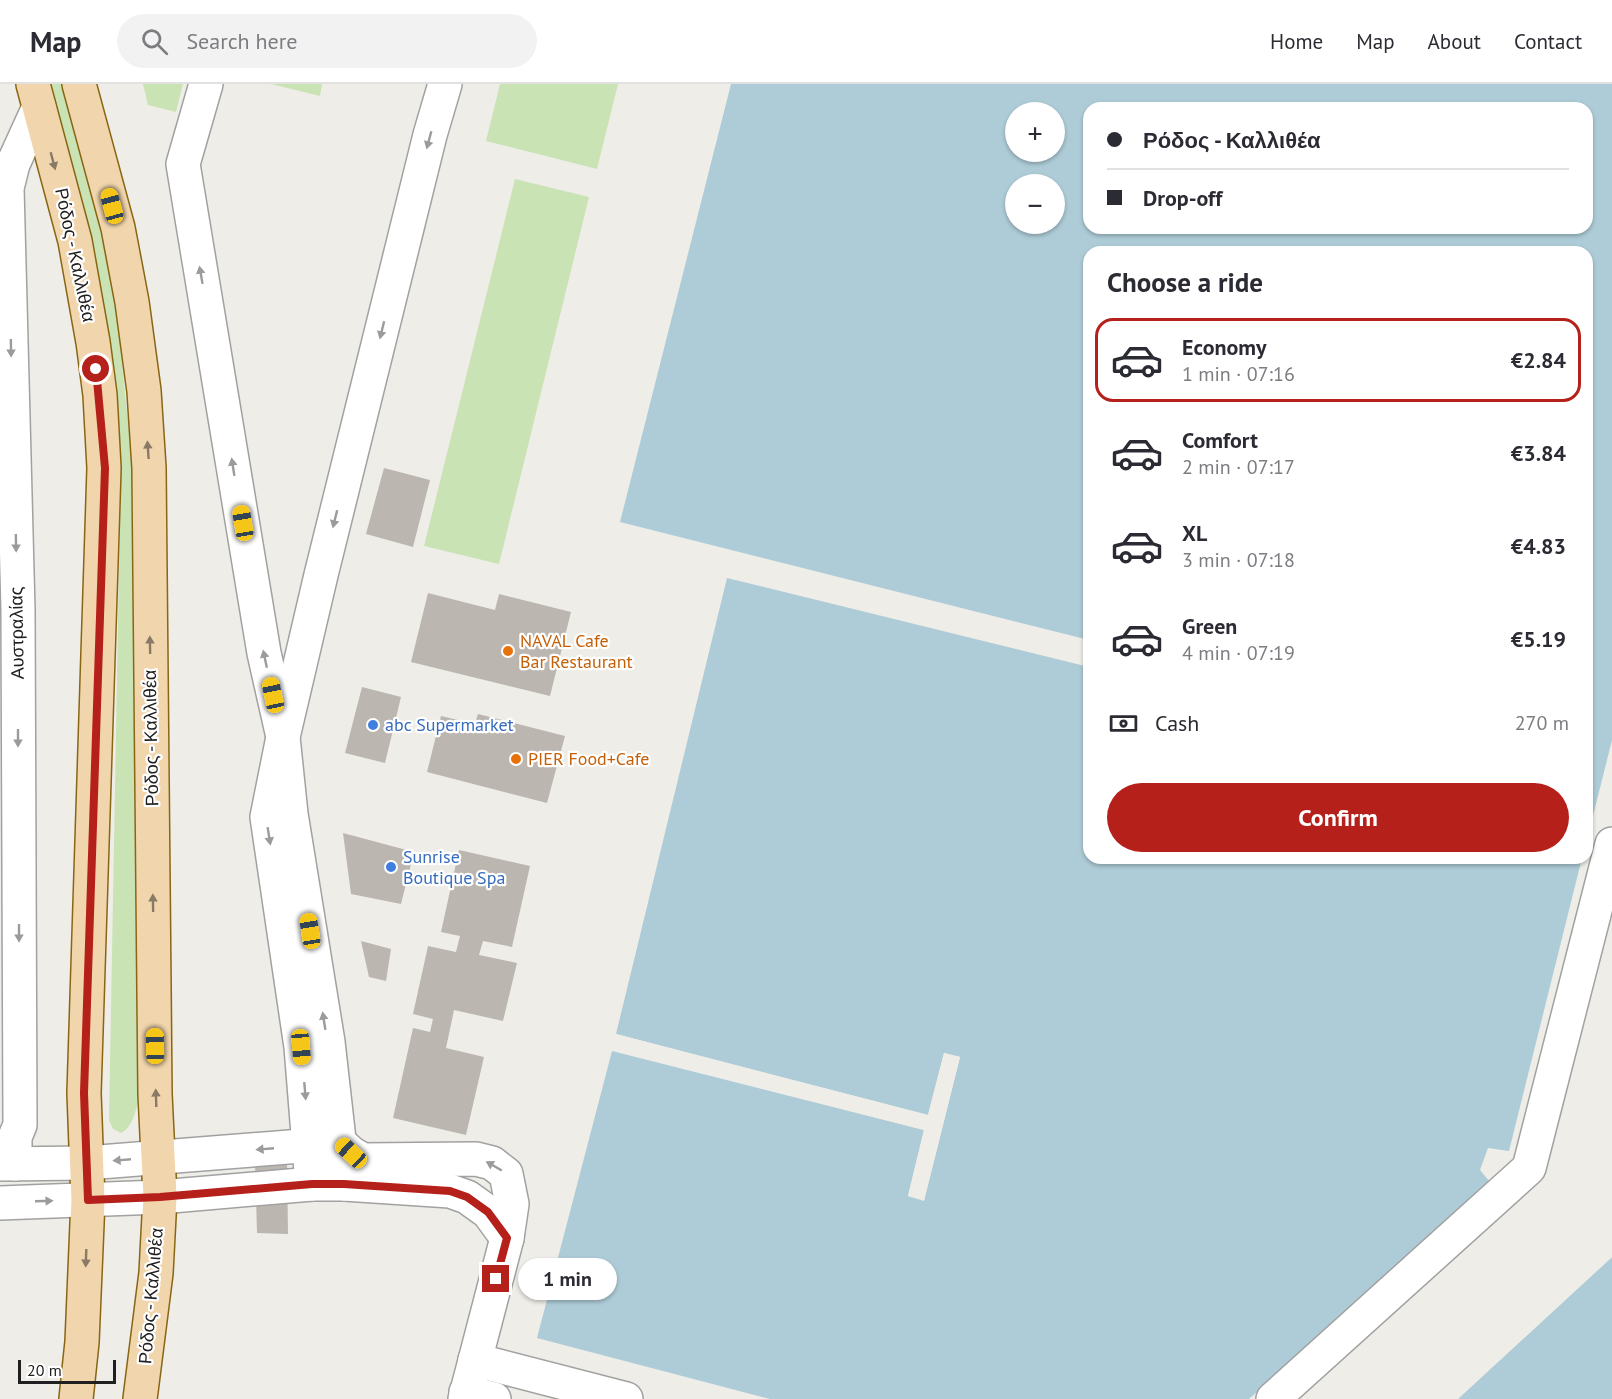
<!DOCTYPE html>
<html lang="en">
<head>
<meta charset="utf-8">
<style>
  :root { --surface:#fff; --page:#f2f2f3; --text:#2b2b33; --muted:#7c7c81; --line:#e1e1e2; --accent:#b6201a }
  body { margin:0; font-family:"PT Sans",sans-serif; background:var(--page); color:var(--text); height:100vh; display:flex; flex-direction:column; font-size:22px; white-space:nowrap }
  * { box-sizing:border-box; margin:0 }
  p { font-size:20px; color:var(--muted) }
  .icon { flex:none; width:33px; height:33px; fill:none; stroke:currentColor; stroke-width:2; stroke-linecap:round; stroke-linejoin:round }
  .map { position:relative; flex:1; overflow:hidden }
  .panel { position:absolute; left:1083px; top:162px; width:510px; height:618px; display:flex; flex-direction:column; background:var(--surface); border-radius:18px; box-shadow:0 2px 4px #0004 }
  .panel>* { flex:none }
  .hud { position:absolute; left:1083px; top:18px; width:510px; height:132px; border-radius:18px; box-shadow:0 2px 4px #0004; display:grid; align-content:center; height:132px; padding:0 24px; background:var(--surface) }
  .tools { position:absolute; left:1005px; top:18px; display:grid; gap:12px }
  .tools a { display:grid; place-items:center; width:60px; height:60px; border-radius:50%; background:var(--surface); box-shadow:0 2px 4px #0004; font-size:30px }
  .scale { position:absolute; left:18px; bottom:15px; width:98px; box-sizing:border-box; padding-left:6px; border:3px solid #202020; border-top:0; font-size:16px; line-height:21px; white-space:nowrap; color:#202020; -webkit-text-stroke:4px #fff; paint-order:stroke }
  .end { position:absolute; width:27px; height:27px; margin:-14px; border:8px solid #b6201a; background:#fff; box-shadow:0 0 0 3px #fff }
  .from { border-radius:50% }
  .bubble { position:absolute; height:42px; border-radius:21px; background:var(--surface); box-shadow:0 2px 4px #0004; font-size:20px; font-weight:800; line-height:42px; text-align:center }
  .car { position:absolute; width:18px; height:36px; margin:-18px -9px; border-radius:8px; box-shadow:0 0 4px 2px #0007; background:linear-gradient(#f5c518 24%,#345 0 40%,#f5c518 0 76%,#345 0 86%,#f5c518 0) }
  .hud b { display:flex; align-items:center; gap:21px; height:57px; font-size:22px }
  .hud b+b { border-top:2px solid var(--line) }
  .hud i { width:15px; height:15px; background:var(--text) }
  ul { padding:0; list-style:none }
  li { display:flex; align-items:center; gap:18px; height:84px; margin:0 12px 9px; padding:0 12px; border:3px solid transparent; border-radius:18px }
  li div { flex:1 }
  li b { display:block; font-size:22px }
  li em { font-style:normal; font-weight:800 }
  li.active { border-color:var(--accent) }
  li>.icon { width:54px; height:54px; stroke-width:1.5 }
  h2 { padding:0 24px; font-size:27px; line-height:72px }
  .pay { display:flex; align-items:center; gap:15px; height:66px; padding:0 24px; font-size:22px }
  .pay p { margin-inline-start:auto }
  .primary-button { display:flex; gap:12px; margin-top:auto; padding:12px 24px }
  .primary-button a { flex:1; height:69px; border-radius:36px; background:var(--accent); color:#fff; font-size:24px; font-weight:800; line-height:69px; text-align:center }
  header { display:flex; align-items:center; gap:36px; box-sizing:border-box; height:84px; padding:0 30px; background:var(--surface); border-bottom:2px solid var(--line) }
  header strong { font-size:28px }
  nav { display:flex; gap:33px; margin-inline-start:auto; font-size:21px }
  .search { width:420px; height:54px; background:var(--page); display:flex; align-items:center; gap:15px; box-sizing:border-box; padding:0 21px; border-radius:33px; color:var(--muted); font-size:22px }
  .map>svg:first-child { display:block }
  .grass { fill:#c9e3b5 }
  .water { fill:#aeccd7; fill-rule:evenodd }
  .pier { fill:#efede8 }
  .building { fill:#bcb6b1 }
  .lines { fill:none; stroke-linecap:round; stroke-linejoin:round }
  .minor-casing { stroke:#a1a1a1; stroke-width:36 }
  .major-casing { stroke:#896613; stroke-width:36 }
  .minor { stroke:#fff; stroke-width:33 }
  .major { stroke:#f1d5ac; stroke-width:33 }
  .oneway { fill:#9b9b9b }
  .oneway2 { fill:#887a66 }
  .route { stroke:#b6201a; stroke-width:8 }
  .food-dot { fill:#e8710a; stroke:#fff; stroke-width:2 }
  .shop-dot { fill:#3f7fe0; stroke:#fff; stroke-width:2 }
  .labels { text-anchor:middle; stroke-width:4.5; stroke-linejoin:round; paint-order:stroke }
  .street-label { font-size:18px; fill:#202020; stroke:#fff }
  .food-label { font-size:18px; fill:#c56008; stroke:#fff; text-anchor:start }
  .shop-label { font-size:18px; fill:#366cbe; stroke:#fff; text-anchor:start }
</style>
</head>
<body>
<header>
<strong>Map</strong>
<div class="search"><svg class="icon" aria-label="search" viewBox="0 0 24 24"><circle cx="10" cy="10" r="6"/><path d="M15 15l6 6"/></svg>Search here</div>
<nav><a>Home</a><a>Map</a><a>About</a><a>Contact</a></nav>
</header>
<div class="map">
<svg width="1612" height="1315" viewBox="0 0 1612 1315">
  <rect width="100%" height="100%" fill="#efede8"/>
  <g class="grass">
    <path d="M48,0h13c19,65 39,130 51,196 9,57 12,116 20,173l10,618c-2,16 -4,55 -21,62l-8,-4 -4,-9 12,-663 -5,-57z"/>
    <polygon points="143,0 183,0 176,28 148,21"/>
    <polygon points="271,0 322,0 320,12"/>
    <polygon points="500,0 618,0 597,85 486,57"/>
    <polygon points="515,95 589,113 499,480 424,462"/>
  </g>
  <g class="water">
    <path d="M731,0h881v656l-25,100v-588h-498v388l-469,-118zM1089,24h498v120h-498zM1016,28h38v40h-38zM1016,100h38v40h-38z"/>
    <polygon points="727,494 1089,583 1089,774 1582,774 1509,1067 1488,1064 1480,1086 1490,1098 1249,1315 770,1315 537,1254 612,967 924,1046 908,1112 924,1116 960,973 944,969 928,1031 616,950"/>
    <polygon points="1612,1173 1612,1315 1457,1315 1479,1295"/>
  </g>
  <g class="pier">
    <polygon points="616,950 928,1031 944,969 960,973 924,1117 908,1112 924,1046 612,966 613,964 926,1043 927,1047 911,1110 922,1113 956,975 946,972 931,1032 928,1034 615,953"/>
    <polygon points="1612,1170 1612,1173 1458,1315 1454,1315"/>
  </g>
  <g class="building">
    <polygon points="384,384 430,396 413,463 366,450"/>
    <polygon points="428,509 495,526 499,510 571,528 550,612 411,578"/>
    <polygon points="362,603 401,613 385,679 345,669"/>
    <polygon points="478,630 565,652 547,719 427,688 441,632 475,640"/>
    <polygon points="343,749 414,768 401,820 351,810"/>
    <polygon points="459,766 530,782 512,863 483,857 479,871 517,879 503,937 454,926 446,964 484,973 466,1051 393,1034 413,944 430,948 433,935 413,930 428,862 456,868 460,852 441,848"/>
    <polygon points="361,857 391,865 386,897 369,893"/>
    <polygon points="287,1077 288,1150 257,1149 255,1078"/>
  </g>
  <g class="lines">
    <g class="minor-casing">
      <g id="minor">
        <polyline points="206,0 183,80 264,569 283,653 291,730 328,958 344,1100"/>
        <polyline points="0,1080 87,1079 340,1059 351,1069 363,1076 476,1075 492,1079 506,1090 512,1120 507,1154 465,1315"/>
        <polyline points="15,1080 15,1053 20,1041 18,526 7,104 13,80 39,23"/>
        <polyline points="312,1100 301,963 267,733 283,653 321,491 430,51 445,0"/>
        <polyline points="0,1119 160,1113 312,1100 344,1100 450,1107 467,1113 488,1128 507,1154"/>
        <polyline points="475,1276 626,1315"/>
        <polyline points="466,1308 494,1315"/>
        <polyline points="1273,1315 1529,1084 1612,760"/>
      </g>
    </g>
    <g class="major-casing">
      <g id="major">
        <polyline points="33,0 75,157 93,258 100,311 104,384 84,1009 88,1116 82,1258 76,1315"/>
        <polyline points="79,0 118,144 132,218 144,307 149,384 155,1010 160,1113 156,1189 140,1315"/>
      </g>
    </g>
    <use href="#minor" class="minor"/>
    <use href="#major" class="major"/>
  </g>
  <defs><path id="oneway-solid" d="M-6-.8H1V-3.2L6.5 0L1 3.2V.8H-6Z" transform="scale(1.5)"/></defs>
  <g class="oneway">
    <use href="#oneway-solid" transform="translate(429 56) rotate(105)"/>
    <use href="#oneway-solid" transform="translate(201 191) rotate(-100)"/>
    <use href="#oneway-solid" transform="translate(382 246) rotate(104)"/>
    <use href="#oneway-solid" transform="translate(11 264) rotate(89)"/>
    <use href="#oneway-solid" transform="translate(233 383) rotate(-99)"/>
    <use href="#oneway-solid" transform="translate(335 435) rotate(104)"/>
    <use href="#oneway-solid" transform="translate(16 459) rotate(89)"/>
    <use href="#oneway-solid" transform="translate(265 575) rotate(-102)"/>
    <use href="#oneway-solid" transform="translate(18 654) rotate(90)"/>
    <use href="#oneway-solid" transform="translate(269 752) rotate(81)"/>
    <use href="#oneway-solid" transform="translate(19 849) rotate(90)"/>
    <use href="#oneway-solid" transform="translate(324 937) rotate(-99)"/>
    <use href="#oneway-solid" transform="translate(305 1007) rotate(85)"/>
    <use href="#oneway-solid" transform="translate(265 1065) rotate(175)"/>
    <use href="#oneway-solid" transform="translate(122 1076) rotate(175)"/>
    <use href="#oneway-solid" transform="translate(494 1082) rotate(-150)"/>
    <use href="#oneway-solid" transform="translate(44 1117) rotate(-2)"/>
  </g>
  <g class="oneway2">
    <use href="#oneway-solid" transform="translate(53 77) rotate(75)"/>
    <use href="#oneway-solid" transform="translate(148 366) rotate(-94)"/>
    <use href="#oneway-solid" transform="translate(150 561) rotate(-91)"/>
    <use href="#oneway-solid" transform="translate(153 819) rotate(-91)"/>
    <use href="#oneway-solid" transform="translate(156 1014) rotate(-92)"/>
    <use href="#oneway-solid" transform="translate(86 1174) rotate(92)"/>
  </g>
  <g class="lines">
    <polyline class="route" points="96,285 105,384 84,1009 88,1116 160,1113 312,1100 344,1100 450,1107 467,1113 488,1128 507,1154 496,1195"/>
  </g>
  <g class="food-dot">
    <circle cx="508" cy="567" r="6"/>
    <circle cx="516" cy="675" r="6"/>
  </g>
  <g class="shop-dot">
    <circle cx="373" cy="641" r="6"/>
    <circle cx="391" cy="783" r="6"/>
  </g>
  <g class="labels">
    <g class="street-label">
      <text transform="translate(75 171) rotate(78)" y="6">Ρόδος - Καλλιθέα</text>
      <text transform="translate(17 549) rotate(-91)" y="6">Αυστραλίας</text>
      <text transform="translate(151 654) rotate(-91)" y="6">Ρόδος - Καλλιθέα</text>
      <text transform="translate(151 1212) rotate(-85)" y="6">Ρόδος - Καλλιθέα</text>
    </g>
    <g class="food-label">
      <text x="520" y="563">NAVAL Cafe<tspan x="520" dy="21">Bar Restaurant</tspan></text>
      <text x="528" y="681">PIER Food+Cafe</text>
    </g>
    <g class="shop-label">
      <text x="385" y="647">abc Supermarket</text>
      <text x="403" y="779">Sunrise<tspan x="403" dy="21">Boutique Spa</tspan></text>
    </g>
  </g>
</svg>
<div class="tools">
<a>+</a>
<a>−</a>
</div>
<div class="scale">20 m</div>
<i class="end from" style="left:96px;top:285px"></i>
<i class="end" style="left:496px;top:1195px"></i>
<div class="bubble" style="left:518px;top:1174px;width:99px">1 min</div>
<i class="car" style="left:112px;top:122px;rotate:345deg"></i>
<i class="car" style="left:243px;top:439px;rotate:351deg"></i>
<i class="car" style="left:273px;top:611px;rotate:348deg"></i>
<i class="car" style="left:310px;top:847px;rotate:351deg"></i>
<i class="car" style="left:155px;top:962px;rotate:359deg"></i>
<i class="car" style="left:301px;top:963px;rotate:175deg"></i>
<i class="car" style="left:351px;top:1069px;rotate:313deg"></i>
<div class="hud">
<b><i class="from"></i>Ρόδος - Καλλιθέα</b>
<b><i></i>Drop-off</b>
</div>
<section class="panel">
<h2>Choose a ride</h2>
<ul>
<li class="active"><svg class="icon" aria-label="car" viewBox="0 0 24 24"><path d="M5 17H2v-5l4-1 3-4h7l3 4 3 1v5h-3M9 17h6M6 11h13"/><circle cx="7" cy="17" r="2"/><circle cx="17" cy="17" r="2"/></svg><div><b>Economy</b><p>1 min · 07:16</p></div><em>€2.84</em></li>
<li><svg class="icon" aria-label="car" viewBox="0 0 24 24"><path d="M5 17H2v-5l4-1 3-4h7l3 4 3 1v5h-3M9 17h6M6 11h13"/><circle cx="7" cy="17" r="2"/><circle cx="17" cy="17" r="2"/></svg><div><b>Comfort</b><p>2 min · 07:17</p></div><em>€3.84</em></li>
<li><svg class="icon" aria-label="car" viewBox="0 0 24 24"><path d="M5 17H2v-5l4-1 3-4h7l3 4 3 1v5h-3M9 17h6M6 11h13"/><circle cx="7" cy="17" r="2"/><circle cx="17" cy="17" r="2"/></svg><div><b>XL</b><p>3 min · 07:18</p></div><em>€4.83</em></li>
<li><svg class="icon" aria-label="car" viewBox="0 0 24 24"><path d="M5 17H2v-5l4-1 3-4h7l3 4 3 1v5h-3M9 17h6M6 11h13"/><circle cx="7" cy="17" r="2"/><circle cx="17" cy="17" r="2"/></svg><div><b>Green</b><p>4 min · 07:19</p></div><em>€5.19</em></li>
</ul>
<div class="pay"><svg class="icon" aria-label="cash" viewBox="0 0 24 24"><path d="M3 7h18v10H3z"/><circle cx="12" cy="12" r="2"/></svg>Cash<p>270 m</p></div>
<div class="primary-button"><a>Confirm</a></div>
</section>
</div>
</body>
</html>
